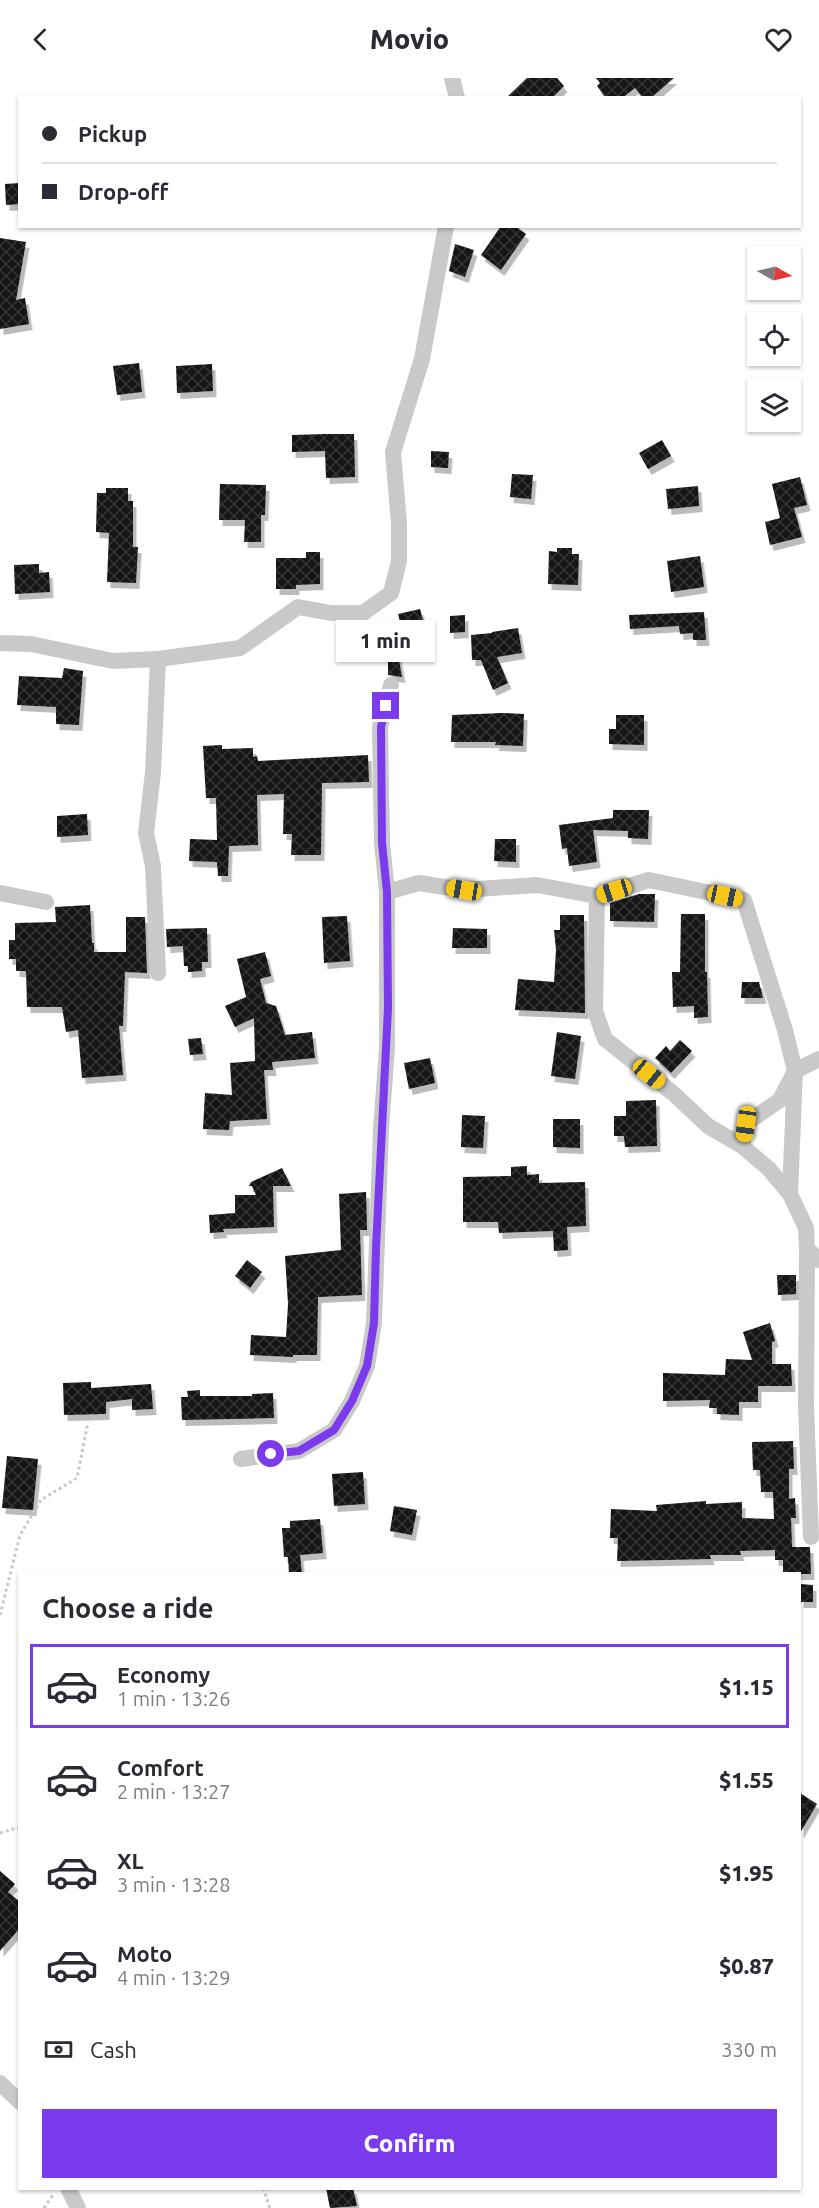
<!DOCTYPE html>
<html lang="en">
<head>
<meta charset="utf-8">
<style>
  :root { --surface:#fff; --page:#f2f2f3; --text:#2b2b33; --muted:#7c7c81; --line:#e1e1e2; --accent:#7c3aed }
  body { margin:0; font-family:Ubuntu,sans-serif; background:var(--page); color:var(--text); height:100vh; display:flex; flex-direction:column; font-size:22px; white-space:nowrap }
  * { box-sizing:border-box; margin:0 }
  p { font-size:20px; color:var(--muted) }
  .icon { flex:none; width:33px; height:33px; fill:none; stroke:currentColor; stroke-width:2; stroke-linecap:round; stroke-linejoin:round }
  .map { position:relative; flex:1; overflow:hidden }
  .side { position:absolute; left:18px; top:1494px; width:783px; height:618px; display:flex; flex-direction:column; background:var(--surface); border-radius:0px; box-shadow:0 2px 4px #0004 }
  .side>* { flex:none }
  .banner { position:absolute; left:18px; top:18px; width:783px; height:132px; border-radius:0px; box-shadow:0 2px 4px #0004; display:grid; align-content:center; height:132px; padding:0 24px; background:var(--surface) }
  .needle { width:39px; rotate:98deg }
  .fabs { position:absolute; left:747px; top:168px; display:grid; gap:12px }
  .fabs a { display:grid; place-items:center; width:54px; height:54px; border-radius:0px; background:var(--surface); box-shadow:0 2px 4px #0004; font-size:30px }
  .end { position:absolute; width:27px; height:27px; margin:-14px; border:8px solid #7c3aed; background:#fff; box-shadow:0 0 0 3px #fff }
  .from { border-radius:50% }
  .bubble { position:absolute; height:42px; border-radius:0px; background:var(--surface); box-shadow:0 2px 4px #0004; font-size:20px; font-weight:800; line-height:42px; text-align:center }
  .car { position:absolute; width:18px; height:36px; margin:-18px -9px; border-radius:8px; box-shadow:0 0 4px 2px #0007; background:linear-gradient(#f5c518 24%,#345 0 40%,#f5c518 0 76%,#345 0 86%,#f5c518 0) }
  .banner b { display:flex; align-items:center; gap:21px; height:57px; font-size:22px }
  .banner b+b { border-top:2px solid var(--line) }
  .banner i { width:15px; height:15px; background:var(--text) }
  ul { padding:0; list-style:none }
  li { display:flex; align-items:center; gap:18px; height:84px; margin:0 12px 9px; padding:0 12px; border:3px solid transparent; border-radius:0px }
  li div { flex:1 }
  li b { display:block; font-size:22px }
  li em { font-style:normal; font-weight:800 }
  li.on { border-color:var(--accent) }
  li>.icon { width:54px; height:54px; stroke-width:1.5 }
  h2 { padding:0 24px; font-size:27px; line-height:72px }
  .pay { display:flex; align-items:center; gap:15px; height:66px; padding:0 24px; font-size:22px }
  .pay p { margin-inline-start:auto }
  .cta { display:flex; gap:12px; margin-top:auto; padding:12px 24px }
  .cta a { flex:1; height:69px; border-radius:0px; background:var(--accent); color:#fff; font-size:24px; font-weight:800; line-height:69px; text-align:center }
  header { display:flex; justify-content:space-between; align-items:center; height:78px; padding:0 24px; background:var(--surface); font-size:27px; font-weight:800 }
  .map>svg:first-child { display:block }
  .building { fill:url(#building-cross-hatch); filter:url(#shadow) }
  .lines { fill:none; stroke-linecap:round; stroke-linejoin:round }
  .path { stroke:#c9c9c9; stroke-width:3; stroke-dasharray:3 3; stroke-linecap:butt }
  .minor { stroke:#c9c9c9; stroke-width:16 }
  .route { stroke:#7c3aed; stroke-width:8 }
</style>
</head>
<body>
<header><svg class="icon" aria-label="back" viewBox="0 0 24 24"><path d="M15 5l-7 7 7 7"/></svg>Movio<svg class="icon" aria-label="heart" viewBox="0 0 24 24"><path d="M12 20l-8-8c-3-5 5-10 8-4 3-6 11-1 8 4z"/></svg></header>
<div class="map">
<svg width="819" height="2130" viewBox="0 0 819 2130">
  <defs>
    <pattern id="building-cross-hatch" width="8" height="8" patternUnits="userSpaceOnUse" patternTransform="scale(1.5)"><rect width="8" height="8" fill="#131313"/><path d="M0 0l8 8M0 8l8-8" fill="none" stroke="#363636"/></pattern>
    <filter id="shadow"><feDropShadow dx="3.5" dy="6" stdDeviation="0" flood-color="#0004"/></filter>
  </defs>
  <rect width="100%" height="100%" fill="#fff"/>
  <g class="building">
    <polygon points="527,0 557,0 564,8 552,20 506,20"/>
    <polygon points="596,0 674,0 651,20 643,20 635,10 622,20 606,20 597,8 600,5"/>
    <polygon points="20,105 20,126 6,127 5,106"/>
    <polygon points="501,148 515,148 526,156 501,192 481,177"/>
    <polygon points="0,160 26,164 16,222 25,220 29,246 0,251"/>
    <polygon points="455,166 474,172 465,199 449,193"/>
    <polygon points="139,285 142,314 117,317 113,288"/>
    <polygon points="212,286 213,313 177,315 176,288"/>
    <polygon points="325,356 354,356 355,399 326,400 325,373 292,374 292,357"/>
    <polygon points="662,362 671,378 648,391 639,375"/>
    <polygon points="431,373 449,374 448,390 431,389"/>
    <polygon points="512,396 533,397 531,421 510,419"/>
    <polygon points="800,399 807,427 794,430 802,459 770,467 765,444 780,440 772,406"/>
    <polygon points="220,406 266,407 265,437 261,437 261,464 244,464 245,442 219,442"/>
    <polygon points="698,408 699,428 668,431 666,411"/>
    <polygon points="106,410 128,410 128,423 133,423 133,469 138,469 136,505 107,504 109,455 96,454 97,415 106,415"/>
    <polygon points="557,470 572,470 572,476 579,476 578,507 548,506 549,473 557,474"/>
    <polygon points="306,474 320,474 320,506 296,507 296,511 276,511 276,480 306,480"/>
    <polygon points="700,478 704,509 671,514 667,483"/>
    <polygon points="39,486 39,495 49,494 50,514 15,516 14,487"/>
    <polygon points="420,531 424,546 402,551 398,536"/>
    <polygon points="704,534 706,562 693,562 693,555 680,556 679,548 630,551 629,537"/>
    <polygon points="465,537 465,554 450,555 450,538"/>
    <polygon points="518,550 522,575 497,579 508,605 493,612 481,582 472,582 471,557 492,555 492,554"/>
    <polygon points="388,560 395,560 402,599 388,597"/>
    <polygon points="64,590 83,593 79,647 56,646 56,629 17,627 19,598 62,600"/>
    <polygon points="503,635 524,636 523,668 495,667 496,664 451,664 452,637"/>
    <polygon points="616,637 644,637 644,667 609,666 609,651 616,651"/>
    <polygon points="222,667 222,671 253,670 253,679 257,678 258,683 368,677 369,704 322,705 321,777 291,777 292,756 283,756 284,716 257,717 258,767 229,768 228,798 218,798 217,784 189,783 190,761 217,762 216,720 206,720 203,668"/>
    <polygon points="613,732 649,732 648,761 628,760 628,753 593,752 597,784 569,788 567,770 562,771 559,747 613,740"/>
    <polygon points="87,736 88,757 57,759 57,738"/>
    <polygon points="495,761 516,761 516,784 494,783"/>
    <polygon points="639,816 655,816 654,844 610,843 610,825"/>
    <polygon points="90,827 92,865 94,865 94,874 126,874 126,839 145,839 147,895 125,894 123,948 119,948 123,997 82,1000 78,952 66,954 62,929 27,929 26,893 16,893 16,881 9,881 9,862 15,862 15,845 56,844 55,829"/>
    <polygon points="681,836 705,836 705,894 707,894 708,939 694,940 694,928 673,929 672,894 680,894"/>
    <polygon points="560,837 584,837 585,935 515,932 518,901 554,904 556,872 554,852 560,852"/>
    <polygon points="347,838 350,883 324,885 322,839"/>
    <polygon points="207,850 208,884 202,884 202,893 188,894 188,888 184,888 183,868 167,869 166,851"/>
    <polygon points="453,850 487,851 487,870 452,870"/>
    <polygon points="265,874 271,898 260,901 266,925 276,928 285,957 312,954 315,980 272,984 273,992 264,992 267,1041 230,1043 229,1052 203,1051 205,1015 232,1017 230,985 255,983 254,940 235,949 225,928 246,919 237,881"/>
    <polygon points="742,904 759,904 763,920 741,920"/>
    <polygon points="557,954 581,958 575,1001 551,998"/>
    <polygon points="201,960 203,976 190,977 188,961"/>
    <polygon points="680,962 692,973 671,995 655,980 666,968 670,973"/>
    <polygon points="430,980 435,1005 409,1011 404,985"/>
    <polygon points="656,1022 657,1068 625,1069 624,1058 614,1058 614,1038 626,1038 626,1023"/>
    <polygon points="462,1037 485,1038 483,1070 461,1069"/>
    <polygon points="553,1041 580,1041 580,1070 553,1069"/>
    <polygon points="527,1088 527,1097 539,1096 539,1105 585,1104 586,1148 567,1149 568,1172 554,1173 553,1153 499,1155 498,1144 463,1144 463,1099 511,1098 511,1089"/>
    <polygon points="282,1090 291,1108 273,1108 274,1149 223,1151 224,1154 210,1155 209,1137 235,1135 235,1117 256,1117 252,1108 249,1108 251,1104"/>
    <polygon points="366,1114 367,1152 360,1152 362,1217 318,1219 317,1277 293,1277 293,1279 250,1277 251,1257 286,1259 288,1226 285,1178 341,1172 339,1116"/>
    <polygon points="247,1182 262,1194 250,1210 235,1198"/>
    <polygon points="777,1197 796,1197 796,1216 778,1217"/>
    <polygon points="770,1245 775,1263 772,1264 772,1286 791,1286 792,1308 758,1308 758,1324 739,1324 739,1337 717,1336 717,1330 709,1330 710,1322 663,1323 663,1295 725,1297 726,1281 752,1282 743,1254"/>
    <polygon points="91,1304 91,1310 151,1306 153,1331 132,1332 132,1321 106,1324 106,1336 64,1337 63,1305"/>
    <polygon points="200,1312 200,1318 252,1318 252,1316 273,1315 274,1340 182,1342 181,1319 188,1319 187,1313"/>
    <polygon points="793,1363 794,1391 789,1391 789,1421 795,1420 796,1440 791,1440 792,1469 810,1469 811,1496 783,1496 783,1482 775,1482 775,1472 740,1473 741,1477 710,1477 711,1481 617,1483 618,1460 610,1460 611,1431 657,1433 656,1427 706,1423 706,1426 742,1424 742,1440 774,1441 773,1414 761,1414 760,1392 753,1392 752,1364"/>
    <polygon points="7,1378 38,1381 33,1432 2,1430"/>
    <polygon points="363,1394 365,1426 334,1428 332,1396"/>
    <polygon points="394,1428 417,1432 412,1457 390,1453"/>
    <polygon points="320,1441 323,1475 300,1477 302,1496 289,1496 288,1479 284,1479 282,1450 290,1450 290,1443"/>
    <polygon points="800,1506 813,1507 813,1524 800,1524"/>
    <polygon points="800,1715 817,1726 800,1755"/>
    <polygon points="0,1793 15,1806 8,1814 20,1824 20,1850 0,1873"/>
    <polygon points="326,2110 353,2110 357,2128 330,2130"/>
  </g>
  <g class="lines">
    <g class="path">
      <polyline points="0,1537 20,1457 41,1422 77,1400 88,1344"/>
      <polyline points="0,1755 20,1749"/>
      <polyline points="263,2110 270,2130"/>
      <polyline points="44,2130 53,2117"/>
    </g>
    <g class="minor">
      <polyline points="452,0 457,20"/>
      <polyline points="0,565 31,566 113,583 158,581 153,694 146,755 153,788 158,895"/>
      <polyline points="158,581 240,570 298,529 331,535 363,535 391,515 399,483 399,446 393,374 422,281 446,148"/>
      <polyline points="391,607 380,649 382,765 387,814 419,805 464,812 537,807 597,818 649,802 744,822 785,952 795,993 790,1116"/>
      <polyline points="0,815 46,824"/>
      <polyline points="597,818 595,933 605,961 674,1016 708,1048 742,1068 769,1091 790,1116 806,1150 807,1171 819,1182"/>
      <polyline points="742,1068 745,1046 780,1022 795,993 819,981"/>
      <polyline points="807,1171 806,1328 811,1459"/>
      <polyline points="241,1381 299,1373 334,1352 352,1323 367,1288 374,1245 381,1051 387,970 387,814"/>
      <polyline points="0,2005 20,2024"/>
      <polyline points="68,2110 78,2130"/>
    </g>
  </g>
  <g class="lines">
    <polyline class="route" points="271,1376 299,1373 334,1352 352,1323 367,1288 374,1245 376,1170 388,930 387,814 382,765 381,649 386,628"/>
  </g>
</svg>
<div class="fabs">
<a><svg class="needle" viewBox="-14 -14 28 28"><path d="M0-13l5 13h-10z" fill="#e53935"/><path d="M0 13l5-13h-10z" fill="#7c7c81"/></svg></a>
<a><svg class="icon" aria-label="locate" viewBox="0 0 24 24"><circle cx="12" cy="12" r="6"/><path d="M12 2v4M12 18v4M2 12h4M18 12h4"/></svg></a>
<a><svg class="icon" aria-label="layers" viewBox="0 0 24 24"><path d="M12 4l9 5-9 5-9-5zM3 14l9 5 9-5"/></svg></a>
</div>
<i class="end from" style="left:271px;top:1376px"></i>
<i class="end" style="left:386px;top:628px"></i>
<div class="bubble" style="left:336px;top:542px;width:99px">1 min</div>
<i class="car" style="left:464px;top:812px;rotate:279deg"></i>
<i class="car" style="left:614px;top:813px;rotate:253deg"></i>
<i class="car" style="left:725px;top:818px;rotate:102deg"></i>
<i class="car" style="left:649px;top:996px;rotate:129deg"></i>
<i class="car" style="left:746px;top:1046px;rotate:188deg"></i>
<div class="banner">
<b><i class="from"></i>Pickup</b>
<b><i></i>Drop-off</b>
</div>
<section class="side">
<h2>Choose a ride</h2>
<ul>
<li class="on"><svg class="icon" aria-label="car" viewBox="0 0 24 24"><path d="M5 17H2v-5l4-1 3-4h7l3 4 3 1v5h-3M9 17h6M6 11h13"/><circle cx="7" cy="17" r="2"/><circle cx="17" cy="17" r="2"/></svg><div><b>Economy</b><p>1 min · 13:26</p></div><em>$1.15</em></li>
<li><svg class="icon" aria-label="car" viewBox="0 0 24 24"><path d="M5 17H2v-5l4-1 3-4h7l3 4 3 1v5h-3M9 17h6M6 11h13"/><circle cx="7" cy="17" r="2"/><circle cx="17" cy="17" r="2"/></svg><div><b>Comfort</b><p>2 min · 13:27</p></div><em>$1.55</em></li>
<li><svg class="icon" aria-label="car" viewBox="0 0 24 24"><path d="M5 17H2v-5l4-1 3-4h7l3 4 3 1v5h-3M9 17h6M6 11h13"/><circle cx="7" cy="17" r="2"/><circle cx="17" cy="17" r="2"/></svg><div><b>XL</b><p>3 min · 13:28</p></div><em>$1.95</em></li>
<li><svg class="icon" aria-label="car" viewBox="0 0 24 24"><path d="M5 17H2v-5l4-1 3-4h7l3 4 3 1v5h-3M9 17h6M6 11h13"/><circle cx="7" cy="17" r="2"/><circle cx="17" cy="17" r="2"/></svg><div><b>Moto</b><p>4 min · 13:29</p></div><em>$0.87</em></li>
</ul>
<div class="pay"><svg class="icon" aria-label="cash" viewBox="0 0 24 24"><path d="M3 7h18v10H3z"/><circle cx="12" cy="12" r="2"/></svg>Cash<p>330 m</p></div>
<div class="cta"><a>Confirm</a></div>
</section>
</div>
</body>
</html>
